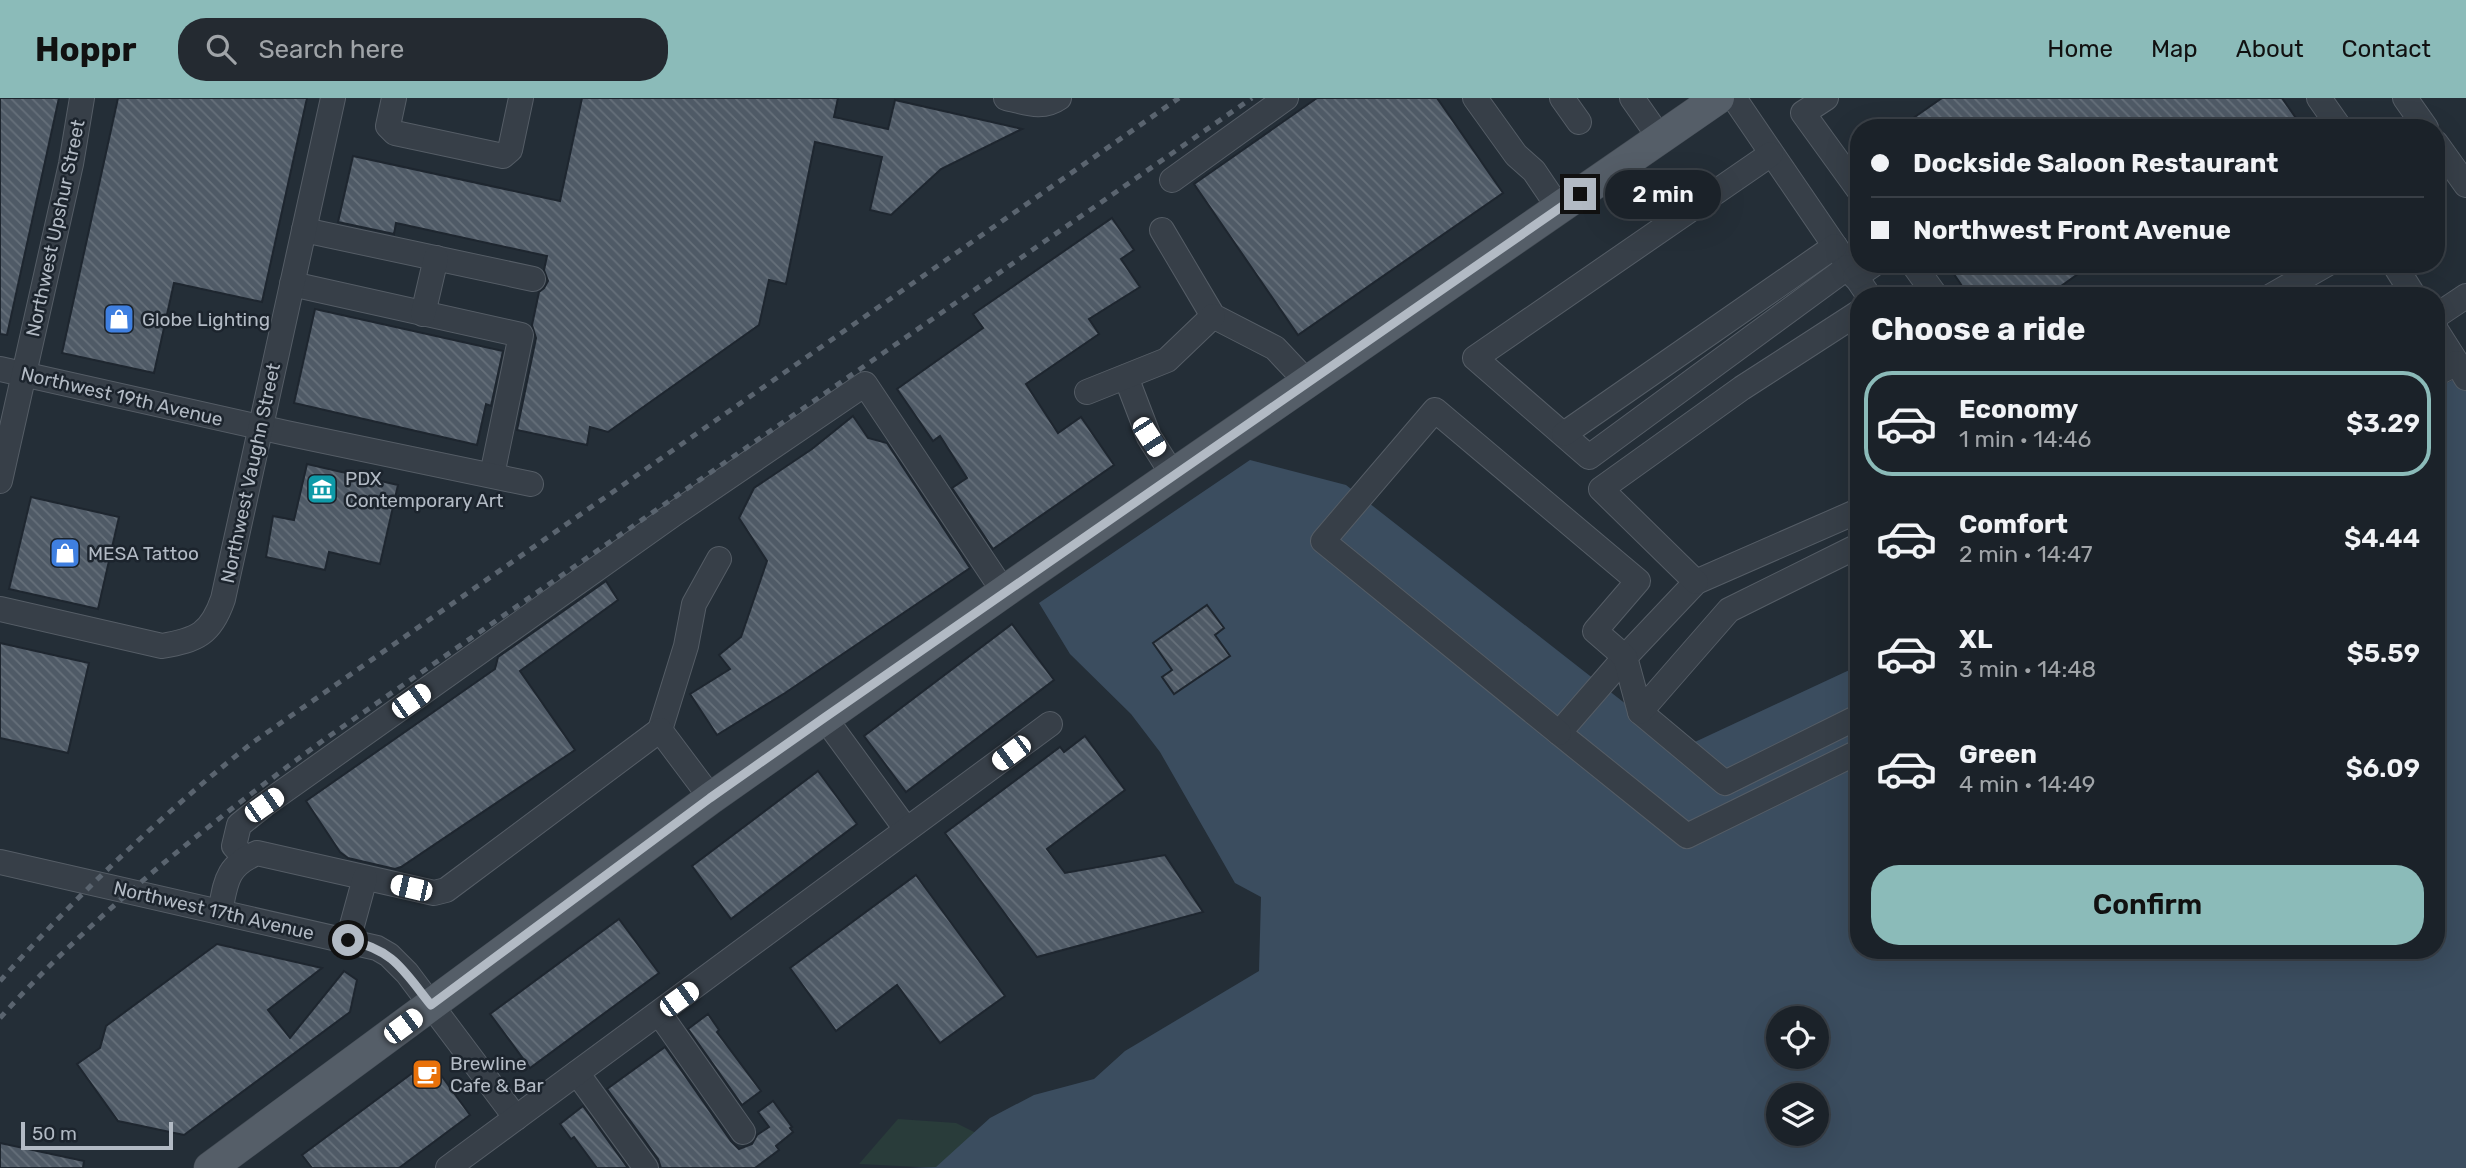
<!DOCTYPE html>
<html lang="en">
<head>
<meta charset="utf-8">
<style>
  :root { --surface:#1b2229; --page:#242a31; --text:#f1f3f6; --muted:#a0a4a8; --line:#393f46; --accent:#8bbbb9 }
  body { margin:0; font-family:Rubik,sans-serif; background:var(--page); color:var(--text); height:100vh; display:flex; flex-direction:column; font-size:26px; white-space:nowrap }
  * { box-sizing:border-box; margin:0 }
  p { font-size:23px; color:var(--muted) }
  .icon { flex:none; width:38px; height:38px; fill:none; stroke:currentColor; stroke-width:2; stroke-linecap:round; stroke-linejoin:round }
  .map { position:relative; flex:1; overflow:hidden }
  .side { position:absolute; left:1850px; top:189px; width:595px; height:672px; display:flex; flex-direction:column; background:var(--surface); border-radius:28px; box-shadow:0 7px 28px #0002,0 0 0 2px var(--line) }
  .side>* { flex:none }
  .guide { position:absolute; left:1850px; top:21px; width:595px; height:154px; border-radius:28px; box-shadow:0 7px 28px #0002,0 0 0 2px var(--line); display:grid; align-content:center; height:154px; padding:0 21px; background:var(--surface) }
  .fabs { position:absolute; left:1766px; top:908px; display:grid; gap:14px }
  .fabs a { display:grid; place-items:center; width:63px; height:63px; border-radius:50%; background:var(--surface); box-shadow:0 7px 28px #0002,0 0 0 2px var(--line); font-size:35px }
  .scale { position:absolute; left:21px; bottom:18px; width:152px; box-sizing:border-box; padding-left:7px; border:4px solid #b2bac4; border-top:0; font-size:19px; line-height:24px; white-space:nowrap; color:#b2bac4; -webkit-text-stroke:5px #1c242d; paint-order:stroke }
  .end { position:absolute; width:32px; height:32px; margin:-16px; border:9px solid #b2bac4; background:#111; box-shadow:0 0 0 4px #111 }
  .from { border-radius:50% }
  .bubble { position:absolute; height:49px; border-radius:24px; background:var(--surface); box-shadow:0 7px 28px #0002,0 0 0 2px var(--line); font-size:23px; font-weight:600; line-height:49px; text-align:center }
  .car { position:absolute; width:21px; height:42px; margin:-21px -10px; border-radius:9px; box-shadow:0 0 5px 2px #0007; background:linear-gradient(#fff 24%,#345 0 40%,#fff 0 76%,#345 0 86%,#fff 0) }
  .guide b { display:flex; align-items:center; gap:24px; height:66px; font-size:26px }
  .guide b+b { border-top:2px solid var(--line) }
  .guide i { width:18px; height:18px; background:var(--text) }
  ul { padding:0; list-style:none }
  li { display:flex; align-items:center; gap:21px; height:105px; margin:0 14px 10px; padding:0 7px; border:4px solid transparent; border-radius:28px }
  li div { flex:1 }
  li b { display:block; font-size:26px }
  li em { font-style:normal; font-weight:600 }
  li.current { border-color:var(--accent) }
  li>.icon { width:63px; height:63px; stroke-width:1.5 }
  h2 { padding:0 21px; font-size:32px; line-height:84px }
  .action { display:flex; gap:14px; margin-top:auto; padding:14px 21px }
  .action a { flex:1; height:80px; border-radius:28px; background:var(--accent); color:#111; font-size:28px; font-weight:600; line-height:80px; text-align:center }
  header { display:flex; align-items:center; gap:42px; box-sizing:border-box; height:98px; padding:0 35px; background:var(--accent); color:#111 }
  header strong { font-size:33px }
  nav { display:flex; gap:38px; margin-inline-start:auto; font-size:24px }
  .search { width:490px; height:63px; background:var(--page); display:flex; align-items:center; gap:18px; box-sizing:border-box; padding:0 24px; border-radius:28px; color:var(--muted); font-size:26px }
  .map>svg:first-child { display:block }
  .green { fill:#293c3a }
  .water { fill:#3b4d5f; fill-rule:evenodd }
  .building { fill:url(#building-back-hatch); stroke:#1e262f; stroke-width:2 }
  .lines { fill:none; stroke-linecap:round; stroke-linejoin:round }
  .minor-casing { stroke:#555d66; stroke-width:26 }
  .major-casing { stroke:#434b54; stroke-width:33 }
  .minor { stroke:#373f48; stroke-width:24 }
  .major { stroke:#555e68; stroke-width:32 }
  .rail { stroke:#5a646f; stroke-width:5; stroke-dasharray:7 7; stroke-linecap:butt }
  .route { stroke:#b2bac4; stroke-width:9 }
  .labels { text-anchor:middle; stroke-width:5; stroke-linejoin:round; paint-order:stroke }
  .street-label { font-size:19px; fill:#b2bac4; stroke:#1c242d }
  .poi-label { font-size:19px; fill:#b2bac4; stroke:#1c242d; text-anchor:start }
</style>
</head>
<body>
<header>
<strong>Hoppr</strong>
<div class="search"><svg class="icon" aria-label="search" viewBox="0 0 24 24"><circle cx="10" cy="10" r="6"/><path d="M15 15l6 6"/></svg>Search here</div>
<nav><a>Home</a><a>Map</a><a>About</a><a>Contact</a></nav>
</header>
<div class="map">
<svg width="2466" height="1070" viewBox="0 0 2466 1070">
  <defs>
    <pattern id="building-back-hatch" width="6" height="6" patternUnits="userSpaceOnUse" patternTransform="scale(1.75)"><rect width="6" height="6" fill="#4f5a66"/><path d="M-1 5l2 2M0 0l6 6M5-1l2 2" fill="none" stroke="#66707a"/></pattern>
  </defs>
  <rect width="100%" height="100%" fill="#242e37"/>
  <polygon class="green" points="898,1021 956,1025 976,1035 939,1070 859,1066"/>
  <path class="water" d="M2466,276v794h-1556l26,-1 54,-49 44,-23 60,-16 31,-28 134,-80 2,-74 -26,-14 -75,-131 -29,-38 -61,-60 -31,-51 211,-143 96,25 336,263 176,-82v284h578v-562zM1778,920h38v39h-38zM1778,998h38v38h-38z"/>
  <g class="building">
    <polygon points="0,0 59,0 7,237 0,236"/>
    <polygon points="118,0 307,0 262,204 174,185 154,275 62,255"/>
    <polygon points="582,0 838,0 834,19 888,31 895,2 1022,31 941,71 891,117 870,112 882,59 815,44 786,186 769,182 759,227 608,334 590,329 587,347 517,332 536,240 532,227 539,194 544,190 548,183 544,172 547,158 396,125 394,136 338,124 353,58 560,103"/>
    <polygon points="1317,0 1437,0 1503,95 1298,237 1194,86"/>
    <polygon points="1942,0 2282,0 2298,23 2289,30 1899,30"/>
    <polygon points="1112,120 1134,152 1121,161 1140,189 1089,221 1099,236 1026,286 1058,335 1081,319 1114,367 993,451 952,390 967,380 940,338 933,343 897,291 983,230 973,216"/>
    <polygon points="1947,166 2092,166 2047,198 1969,198"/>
    <polygon points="315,211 503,253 491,308 486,306 477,347 294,305"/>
    <polygon points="853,318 868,340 887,345 970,470 785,595 717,637 690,596 730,571 719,557 741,539 767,463 739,420 754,390 812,351"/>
    <polygon points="307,366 398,387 380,466 329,454 325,472 266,459 273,418 294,422"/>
    <polygon points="31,399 119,419 98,511 9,491"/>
    <polygon points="606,483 618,502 520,573 575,652 401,769 395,771 348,760 340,754 306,703 495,571 498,559"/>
    <polygon points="1207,507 1224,530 1215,537 1230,558 1174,596 1162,579 1172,572 1153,545"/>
    <polygon points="1012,526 1054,582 906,694 864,638"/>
    <polygon points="0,545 89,565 68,655 0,640"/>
    <polygon points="1085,638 1125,692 1047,751 1065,775 1165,757 1203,814 1037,859 945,735 1060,649 1064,654"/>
    <polygon points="818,673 857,726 731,821 692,768"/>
    <polygon points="916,777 1005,898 940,945 897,887 836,933 790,870"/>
    <polygon points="619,821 659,875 530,970 490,916"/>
    <polygon points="217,846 322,870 268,912 290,940 344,873 357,882 350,914 184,1037 118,1023 77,966 100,950 106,928"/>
    <polygon points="708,916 719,932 717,934 761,993 742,1007 688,931"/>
    <polygon points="665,949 731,1043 739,1051 752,1046 757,1037 769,1029 758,1014 773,1003 792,1029 790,1030 793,1034 776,1048 779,1052 755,1070 661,1070 658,1061 607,991"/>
    <polygon points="430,962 470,1017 399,1070 312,1070 302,1057"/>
    <polygon points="583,1008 628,1070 597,1070 574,1039 571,1041 560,1026"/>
    <polygon points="0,1045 84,1063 83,1070 0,1070"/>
  </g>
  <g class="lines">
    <g class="minor-casing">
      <g id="minor">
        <polyline points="394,0 388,28 395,35 503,58 510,52 521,0"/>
        <path d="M1006,0c19,4 36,12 53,0"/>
        <polyline points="1475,0 1516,57 1534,73 1559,110"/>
        <polyline points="1562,0 1579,24"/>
        <polyline points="1632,0 1660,40"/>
        <polyline points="1734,0 1869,198"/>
        <polyline points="1826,0 1803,15 1858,91"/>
        <polyline points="2319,0 2340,30"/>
        <polyline points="2405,0 2426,30"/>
        <polyline points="2436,45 2466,87"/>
        <polyline points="1771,56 1475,260 1589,359 1848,169"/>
        <polyline points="1172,82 1286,0"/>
        <polyline points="304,132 533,181"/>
        <polyline points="1162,132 1213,218 1275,250 1308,285"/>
        <polyline points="1913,166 1936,198"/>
        <polyline points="2394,166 2414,198"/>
        <polyline points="1855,179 1874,166"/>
        <polyline points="292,186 521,237 492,377"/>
        <polyline points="2271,198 2327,166"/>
        <polyline points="423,216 436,160"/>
        <polyline points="2436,218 2466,198"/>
        <polyline points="2436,232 2457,265"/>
        <polyline points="0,271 286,335 531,386"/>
        <polyline points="2436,276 2457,265 2466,280"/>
        <polyline points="1126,279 1149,339 1173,377"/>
        <polyline points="1087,294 1167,262 1213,218"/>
        <polyline points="1564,336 1835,148"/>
        <polyline points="0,383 71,66 82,0"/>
        <polyline points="1858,413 1696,484 1625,559 1559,635 1687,738 1858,654"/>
        <polyline points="1696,484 1601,391 1742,290 1858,215"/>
        <path d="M0,511l162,37c35,-6 49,-12 61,-47l110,-501"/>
        <polyline points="1640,614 1725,685 1858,619"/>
        <polyline points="824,619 906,731"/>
        <polyline points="660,632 686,548 694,506 719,461"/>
        <polyline points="1559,635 1323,443 1435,312 1638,483 1595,533 1625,559 1640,614 1729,512 1858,448"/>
        <polyline points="245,760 234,748 239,727 264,707 674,416 865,286 1004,494"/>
        <polyline points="0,764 377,850 389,857 407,875 516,1020"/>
        <path d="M220,814c6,-30 6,-46 37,-59l177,40 12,-3 214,-160 51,68"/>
        <polyline points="348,842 365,780"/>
        <polyline points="659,915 743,1034"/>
        <polyline points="577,975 646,1070"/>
        <polyline points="448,1070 1050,626"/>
      </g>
    </g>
    <g class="major-casing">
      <polyline id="major" points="210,1070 711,700 1015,486 1718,0"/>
    </g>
    <use href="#minor" class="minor"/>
    <use href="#major" class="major"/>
    <g class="rail">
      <path d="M0,883c77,-86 162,-167 252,-238l927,-645"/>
      <path d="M0,920c95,-106 210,-195 325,-279l927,-641"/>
    </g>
  </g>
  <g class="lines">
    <path class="route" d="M348,842c46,10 55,30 83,65l279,-207 114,-80 756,-524"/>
  </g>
  <defs>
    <g id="shop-square" transform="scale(1.575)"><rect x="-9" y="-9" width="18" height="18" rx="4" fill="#3f7fe0" stroke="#1c242d"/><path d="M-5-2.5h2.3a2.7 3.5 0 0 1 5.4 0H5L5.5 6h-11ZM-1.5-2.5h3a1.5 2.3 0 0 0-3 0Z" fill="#fff"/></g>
    <g id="museum-square" transform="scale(1.575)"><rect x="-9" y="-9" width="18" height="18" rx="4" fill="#0f9aa8" stroke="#1c242d"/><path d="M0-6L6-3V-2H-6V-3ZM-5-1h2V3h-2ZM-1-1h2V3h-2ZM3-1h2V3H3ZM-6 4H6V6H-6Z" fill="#fff"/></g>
    <g id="cafe-square" transform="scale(1.575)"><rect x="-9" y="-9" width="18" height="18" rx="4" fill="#e8710a" stroke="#1c242d"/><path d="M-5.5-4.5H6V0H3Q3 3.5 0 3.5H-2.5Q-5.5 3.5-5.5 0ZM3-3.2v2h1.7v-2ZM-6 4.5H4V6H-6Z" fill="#fff"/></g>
  </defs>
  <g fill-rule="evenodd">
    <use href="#shop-square" x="119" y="221"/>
    <use href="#museum-square" x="322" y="391"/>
    <use href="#shop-square" x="65" y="455"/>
    <use href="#cafe-square" x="427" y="976"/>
  </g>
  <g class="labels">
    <g class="street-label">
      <text transform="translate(55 130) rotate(-78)" y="7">Northwest Upshur Street</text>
      <text transform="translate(122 298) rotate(13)" y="7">Northwest 19th Avenue</text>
      <text transform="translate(250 375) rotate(-78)" y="7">Northwest Vaughn Street</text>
      <text transform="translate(214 812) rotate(13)" y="7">Northwest 17th Avenue</text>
    </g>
    <g class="poi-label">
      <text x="142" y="228">Globe Lighting</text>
      <text x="345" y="387">PDX<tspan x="345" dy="22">Contemporary Art</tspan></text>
      <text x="88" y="462">MESA Tattoo</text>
      <text x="450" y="972">Brewline<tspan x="450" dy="22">Cafe &amp; Bar</tspan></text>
    </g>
  </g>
</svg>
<div class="fabs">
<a><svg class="icon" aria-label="locate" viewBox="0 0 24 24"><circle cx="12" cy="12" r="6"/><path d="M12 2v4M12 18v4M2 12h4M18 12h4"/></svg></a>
<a><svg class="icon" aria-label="layers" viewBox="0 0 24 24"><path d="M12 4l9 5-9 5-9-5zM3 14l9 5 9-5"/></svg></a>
</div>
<div class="scale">50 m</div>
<i class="end from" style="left:348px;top:842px"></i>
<i class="end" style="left:1580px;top:96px"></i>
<div class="bubble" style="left:1605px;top:72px;width:116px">2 min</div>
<i class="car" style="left:1149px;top:339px;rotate:147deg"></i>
<i class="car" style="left:411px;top:603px;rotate:55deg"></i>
<i class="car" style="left:1011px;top:655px;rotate:233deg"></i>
<i class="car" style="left:264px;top:707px;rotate:55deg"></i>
<i class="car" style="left:411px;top:790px;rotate:283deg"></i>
<i class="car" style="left:679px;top:901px;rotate:54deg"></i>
<i class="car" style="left:403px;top:928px;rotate:53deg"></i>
<div class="guide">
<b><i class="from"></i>Dockside Saloon Restaurant</b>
<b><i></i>Northwest Front Avenue</b>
</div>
<section class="side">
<h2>Choose a ride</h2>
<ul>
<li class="current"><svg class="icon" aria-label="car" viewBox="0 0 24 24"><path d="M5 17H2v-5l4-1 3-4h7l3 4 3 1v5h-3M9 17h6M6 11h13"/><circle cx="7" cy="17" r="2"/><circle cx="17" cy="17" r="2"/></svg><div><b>Economy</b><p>1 min · 14:46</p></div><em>$3.29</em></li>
<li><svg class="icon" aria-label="car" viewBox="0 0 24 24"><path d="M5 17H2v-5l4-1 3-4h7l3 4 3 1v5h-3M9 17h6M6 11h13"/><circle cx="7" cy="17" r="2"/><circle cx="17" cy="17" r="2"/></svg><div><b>Comfort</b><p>2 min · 14:47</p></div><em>$4.44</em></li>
<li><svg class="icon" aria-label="car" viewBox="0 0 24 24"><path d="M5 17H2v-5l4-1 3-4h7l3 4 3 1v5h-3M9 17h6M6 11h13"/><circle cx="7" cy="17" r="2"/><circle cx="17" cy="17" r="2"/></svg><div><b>XL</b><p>3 min · 14:48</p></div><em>$5.59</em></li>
<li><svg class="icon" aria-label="car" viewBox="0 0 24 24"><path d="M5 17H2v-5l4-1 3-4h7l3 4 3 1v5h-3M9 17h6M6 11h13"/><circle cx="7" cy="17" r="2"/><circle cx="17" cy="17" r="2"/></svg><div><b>Green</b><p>4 min · 14:49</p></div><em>$6.09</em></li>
</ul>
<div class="action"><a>Confirm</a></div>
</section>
</div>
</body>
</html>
